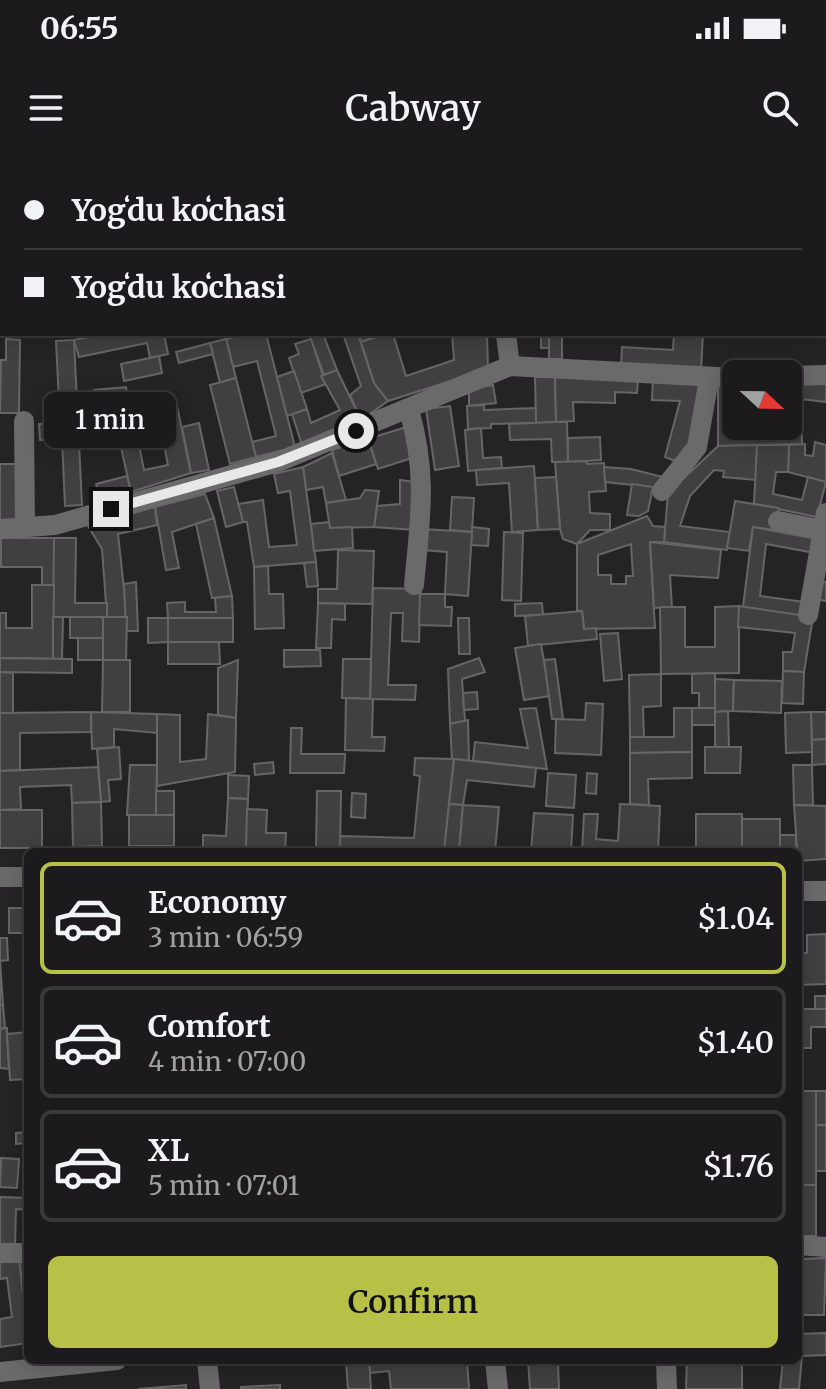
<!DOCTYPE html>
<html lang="en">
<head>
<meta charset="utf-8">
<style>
  :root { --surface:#1c1a1c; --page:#252325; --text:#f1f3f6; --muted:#a0a1a3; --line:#3a383b; --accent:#b7c148 }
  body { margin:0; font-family:Merriweather,serif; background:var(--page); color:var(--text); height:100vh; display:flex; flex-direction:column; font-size:30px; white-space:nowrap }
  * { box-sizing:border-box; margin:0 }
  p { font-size:26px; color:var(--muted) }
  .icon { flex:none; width:44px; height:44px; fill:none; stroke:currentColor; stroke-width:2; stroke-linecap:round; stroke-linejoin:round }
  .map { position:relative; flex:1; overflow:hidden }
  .details { position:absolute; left:24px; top:688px; width:778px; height:516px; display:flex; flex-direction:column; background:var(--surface); border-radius:12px; box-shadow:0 4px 20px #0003,0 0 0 2px var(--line) }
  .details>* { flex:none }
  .guide { position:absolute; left:0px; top:0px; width:826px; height:176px; box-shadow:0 4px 20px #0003,0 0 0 2px var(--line); display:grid; align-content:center; height:176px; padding:0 24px; background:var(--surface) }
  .needle { width:52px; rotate:112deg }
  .controls { position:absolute; left:722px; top:200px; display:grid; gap:16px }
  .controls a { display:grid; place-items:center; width:80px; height:80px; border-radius:12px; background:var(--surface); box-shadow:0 4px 20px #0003,0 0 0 2px var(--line); font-size:40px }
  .end { position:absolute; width:36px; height:36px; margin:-18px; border:10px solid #e9e8e9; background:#111; box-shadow:0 0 0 4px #111 }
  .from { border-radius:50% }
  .bubble { position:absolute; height:56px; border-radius:12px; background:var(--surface); box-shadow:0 4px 20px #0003,0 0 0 2px var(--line); font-size:26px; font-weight:600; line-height:56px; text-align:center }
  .guide b { display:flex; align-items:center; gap:28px; height:76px; font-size:30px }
  .guide b+b { border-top:2px solid var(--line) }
  .guide i { width:20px; height:20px; background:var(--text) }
  ul { padding:14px 0 0; list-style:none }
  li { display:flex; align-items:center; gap:24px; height:112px; margin:0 16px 12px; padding:0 8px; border:4px solid var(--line); border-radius:12px }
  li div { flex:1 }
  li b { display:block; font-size:30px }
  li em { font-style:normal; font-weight:600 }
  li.selected { border-color:var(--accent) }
  li>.icon { width:72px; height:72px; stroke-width:1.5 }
  .button { display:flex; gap:16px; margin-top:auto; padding:16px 24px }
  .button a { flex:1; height:92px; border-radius:12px; background:var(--accent); color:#111; font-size:32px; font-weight:600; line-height:92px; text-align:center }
  .status { display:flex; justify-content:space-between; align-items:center; height:56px; padding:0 40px; background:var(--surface); direction:ltr }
  .status svg { height:22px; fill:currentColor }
  header { display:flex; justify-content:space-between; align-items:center; height:104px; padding:0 24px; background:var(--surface); font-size:36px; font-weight:600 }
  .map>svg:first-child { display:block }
  .building { fill:#413f41; stroke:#676567; stroke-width:2; fill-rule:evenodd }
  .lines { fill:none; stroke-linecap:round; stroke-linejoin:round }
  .minor { stroke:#6b6a6b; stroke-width:20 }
  .route { stroke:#e9e8e9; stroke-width:10 }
</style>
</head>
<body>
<div class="status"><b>06:55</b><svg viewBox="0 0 49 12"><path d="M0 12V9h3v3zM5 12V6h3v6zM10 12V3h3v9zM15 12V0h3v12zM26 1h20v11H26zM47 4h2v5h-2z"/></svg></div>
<header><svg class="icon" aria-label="menu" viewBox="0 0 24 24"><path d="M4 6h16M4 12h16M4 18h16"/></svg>Cabway<svg class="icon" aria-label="search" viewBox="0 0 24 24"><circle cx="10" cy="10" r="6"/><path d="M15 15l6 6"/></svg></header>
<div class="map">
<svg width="826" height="1229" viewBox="0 0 826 1229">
  <rect width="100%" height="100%" fill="#252325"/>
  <g class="building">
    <rect x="235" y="0" width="33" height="2"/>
    <rect x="397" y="0" width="92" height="2"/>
    <polygon points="397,0 397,2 361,1 371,0"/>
    <polygon points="568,0 621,0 568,2"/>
    <polygon points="104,174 164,174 168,194 150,198 147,183 79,197 74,180"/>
    <polygon points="247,174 266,174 295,287 256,297 252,282 276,276 257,201 233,207 226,179"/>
    <polygon points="309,174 323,174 337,210 324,215"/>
    <polygon points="343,174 358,174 374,223 388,241 361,260 350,235 361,226"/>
    <polygon points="358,174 385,174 361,182"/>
    <polygon points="385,174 393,174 406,216 454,200 452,174 487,174 488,209 388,241 374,223 361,182"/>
    <rect x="541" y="174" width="8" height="14"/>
    <rect x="549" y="174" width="13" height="25"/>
    <polygon points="674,174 703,174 701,211 621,207 622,187 673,190"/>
    <polygon points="6,179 20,180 19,253 0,253 1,200 6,200"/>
    <polygon points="226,179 236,218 220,223 210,183"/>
    <polygon points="311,179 326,224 301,233 289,198 299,194 295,184"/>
    <polygon points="74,180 78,262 60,263 56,181"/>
    <polygon points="210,183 213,194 179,203 176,192"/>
    <polygon points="159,196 162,213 124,221 121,204"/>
    <polygon points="337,210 361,260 302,285 292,254 307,249 311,263 340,250 321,216"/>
    <polygon points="294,211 307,249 287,256 277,217"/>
    <polygon points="535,217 555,217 556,262 536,263"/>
    <polygon points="555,217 638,220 637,233 615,232 615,243 573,242 574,261 556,262"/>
    <polygon points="236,218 256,297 230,304 210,225"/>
    <polygon points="653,219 705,222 694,286 680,303 665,297 680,241 652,240"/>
    <polygon points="788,219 801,219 802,284 718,286 718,221 736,220 736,266 788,266"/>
    <polygon points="801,219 826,221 826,242 801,239"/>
    <polygon points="493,225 496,243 469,246 469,229"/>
    <polygon points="126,227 132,282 120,283 118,266 98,268 94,230"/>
    <polygon points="484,245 484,250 536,248 536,263 491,264 491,268 468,269 467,246"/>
    <polygon points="177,246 191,313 131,332 120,283 138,280 144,310 168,305 157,250"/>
    <polygon points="450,246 459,306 435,310 426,249"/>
    <polygon points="78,262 82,345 65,346 62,279 40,280 39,264"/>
    <polygon points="556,262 567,262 568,302 552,302 551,279 510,280 509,264"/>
    <polygon points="199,263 209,310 191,313 182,267"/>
    <polygon points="409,266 418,296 378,309 368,279"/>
    <polygon points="481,268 483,298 501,297 502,308 468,311 465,270"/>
    <polygon points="600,277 601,300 568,302 568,278"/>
    <polygon points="368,279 376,304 339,316 332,290"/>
    <polygon points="815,282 826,285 826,322 788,312 789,285 805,284 805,295 813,296"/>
    <polygon points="757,285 756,320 723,317 724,311 714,310 690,336 680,366 730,372 727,390 664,382 668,333 718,286"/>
    <polygon points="757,285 789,285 788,312 776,312 773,334 802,340 808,317 826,322 817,357 754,344"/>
    <polygon points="332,293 346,340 326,343 323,327 306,330 303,307"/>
    <polygon points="587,301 587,304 604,303 606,331 589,332 590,353 610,354 610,370 590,370 577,384 563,379 560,369 555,302"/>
    <polygon points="0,304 18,304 20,362 0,362"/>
    <polygon points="534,306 538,370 512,372 509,323 477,325 476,310"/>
    <polygon points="303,307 316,402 254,407 247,362 243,362 238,344 263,340 269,387 297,385 290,331 278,333 274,314"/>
    <polygon points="604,307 631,309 667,318 660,328 605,322"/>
    <polygon points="127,316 131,332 100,340 96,324"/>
    <polygon points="556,317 560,369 538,370 535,318"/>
    <polygon points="400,320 415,322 415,370 374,367 377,346 400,344"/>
    <polygon points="632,324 653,327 648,351 639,356 627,355"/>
    <polygon points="234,327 243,362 226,367 217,331"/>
    <polygon points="365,330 379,331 374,367 330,368 326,343 360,338"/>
    <polygon points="205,334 214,358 172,372 179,408 166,410 155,347"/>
    <polygon points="452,337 474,338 472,372 450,370"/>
    <polygon points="735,341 779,348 775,370 753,367 749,391 727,388"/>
    <polygon points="155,347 157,365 118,374 127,457 107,457 102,389 88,366"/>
    <path d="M647,356l6,10 12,1 -1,15h-14l5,86 -71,1 -2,-18h-5v-67zM631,384l2,32h-7v8h-15v-9h-13v-20z"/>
    <polygon points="214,358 232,436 212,438 196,364"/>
    <polygon points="329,362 330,368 352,367 353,388 314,391 311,364"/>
    <polygon points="472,367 489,369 488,386 471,385"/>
    <polygon points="753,367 817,379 815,393 766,384 760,436 805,442 803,456 743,447"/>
    <polygon points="423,369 472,372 468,436 445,434 447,392 422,390"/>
    <polygon points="504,372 523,373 521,441 502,440"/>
    <polygon points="1,378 54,378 54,425 42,425 42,407 1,407"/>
    <polygon points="54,378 76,378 75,443 107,443 107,457 53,457"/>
    <polygon points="650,382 721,390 718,418 670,415 672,447 654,448"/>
    <polygon points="338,390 374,391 372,444 318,443 318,429 337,429"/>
    <polygon points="316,402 318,426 307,427 304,403"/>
    <polygon points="268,406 269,434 283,434 284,468 255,469 254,407"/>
    <polygon points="819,421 826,422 826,441 815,439"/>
    <polygon points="136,422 138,471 126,471 124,424"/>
    <polygon points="32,425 54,425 53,499 0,498 0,453 6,453 6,468 32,468"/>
    <polygon points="373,428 421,429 419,482 402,481 403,453 391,453 388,525 416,525 415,540 370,539"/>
    <polygon points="420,434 445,434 445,447 452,447 451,466 419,465"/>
    <polygon points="232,436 233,458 168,458 167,443 185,442 185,452 216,452 215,438"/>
    <polygon points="318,443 345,444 345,460 332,459 331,488 316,488"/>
    <polygon points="542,443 543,455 515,456 515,444"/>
    <polygon points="739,446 739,513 661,514 660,447 685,447 685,487 715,487 715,447"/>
    <polygon points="739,446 813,457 804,512 783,511 783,492 792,492 795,473 738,467"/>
    <polygon points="582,451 584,469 596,468 597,479 528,486 525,456"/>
    <polygon points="53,457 63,457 62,499 53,499"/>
    <rect x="70" y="457" width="33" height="21"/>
    <polygon points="103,457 127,457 126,500 103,500"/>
    <polygon points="148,458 168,458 168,482 148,483"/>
    <rect x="168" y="458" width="65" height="24"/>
    <polygon points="458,458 469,458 470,494 459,494"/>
    <polygon points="618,473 622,519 604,521 600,474"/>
    <rect x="78" y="478" width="25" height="22"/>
    <polygon points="168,482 219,482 220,504 168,504"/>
    <polygon points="541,484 550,536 524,540 515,488"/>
    <polygon points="284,490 320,490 321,506 284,507"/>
    <polygon points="0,498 72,499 72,513 0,512"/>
    <polygon points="479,498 485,512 462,519 465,561 450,564 448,509"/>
    <polygon points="343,499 371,499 370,539 342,538"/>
    <polygon points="555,499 563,559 552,559 544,500"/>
    <polygon points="103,500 130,500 130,552 102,552"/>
    <polygon points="238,500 236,558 218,555 218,508"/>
    <polygon points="783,511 804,512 803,544 782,543"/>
    <polygon points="0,512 13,513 13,553 0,553"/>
    <polygon points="715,513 715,548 699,548 699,533 692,533 692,514"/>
    <polygon points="661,514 661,546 643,547 644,577 630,577 629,515"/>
    <polygon points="715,519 734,520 733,551 715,552"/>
    <polygon points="734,520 782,521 781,553 733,551"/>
    <polygon points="477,532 478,549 464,550 463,533"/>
    <polygon points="346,538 373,539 372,577 385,577 384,591 345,590"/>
    <polygon points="586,543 603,544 601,595 555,593 556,559 585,560"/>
    <polygon points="536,548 547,609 473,601 475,582 528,588 520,549"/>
    <polygon points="674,548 692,548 692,592 630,593 630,577 674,577"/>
    <rect x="692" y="548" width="23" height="17"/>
    <polygon points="728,551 729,587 715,587 715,552"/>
    <polygon points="91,552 157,554 157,573 114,569 114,587 92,589"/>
    <polygon points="91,552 91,572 20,573 20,610 0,611 0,553"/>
    <polygon points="811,552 826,552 826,579 812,580"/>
    <polygon points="811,552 812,592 786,593 785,553"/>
    <polygon points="157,554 180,555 180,602 206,599 208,554 236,558 235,612 157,626"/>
    <polygon points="468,560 469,601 452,599 450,564"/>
    <polygon points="291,568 302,568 301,594 345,594 344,613 290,613"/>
    <polygon points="826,579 826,604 812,605 812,580"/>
    <polygon points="119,587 121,619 108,620 110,641 101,642 97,589"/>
    <polygon points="705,587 741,587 740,613 705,613"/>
    <polygon points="692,592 692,618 648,619 649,645 630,644 630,593"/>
    <polygon points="415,598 454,599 444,692 340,690 340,676 414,678 420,616 414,615"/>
    <polygon points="454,599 536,608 534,627 467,620 463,645 449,644"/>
    <polygon points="273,602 274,613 255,615 254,604"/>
    <polygon points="130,605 157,605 156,655 127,655"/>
    <polygon points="793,605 812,605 813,645 794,645"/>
    <polygon points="98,607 101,642 72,643 71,625 20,627 21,649 0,650 0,611"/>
    <polygon points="548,613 576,615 574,648 546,646"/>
    <polygon points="587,613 597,614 596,634 586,633"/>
    <polygon points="228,615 249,616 248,639 228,638"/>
    <rect x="156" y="631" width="18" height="24"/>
    <polygon points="317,631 341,631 340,690 316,690"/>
    <polygon points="352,633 366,634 365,658 351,657"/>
    <polygon points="228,638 248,639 246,689 203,687 203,675 226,676"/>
    <polygon points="101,642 102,686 73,687 72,643"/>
    <polygon points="449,644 463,645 459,692 444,692"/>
    <polygon points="620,644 660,646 658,692 582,692 584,654 598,654 596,679 618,681"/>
    <polygon points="463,645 499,647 495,692 459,692"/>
    <polygon points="794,645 826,646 826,699 798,701"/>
    <polygon points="247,649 267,650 266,673 286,673 285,691 246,689"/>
    <rect x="0" y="650" width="42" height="38"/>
    <polygon points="534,653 573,655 571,692 531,692"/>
    <rect x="696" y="654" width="46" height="38"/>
    <rect x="129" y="655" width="45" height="31"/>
    <rect x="742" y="659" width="38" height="33"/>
    <rect x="780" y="675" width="16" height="17"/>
    <rect x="9" y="748" width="19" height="25"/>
    <polygon points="826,774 826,824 798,825 798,793 807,793 807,775"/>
    <polygon points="0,778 7,778 8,800 0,801"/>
    <polygon points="0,801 3,845 0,845"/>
    <rect x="815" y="836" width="11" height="13"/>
    <polygon points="0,845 3,845 5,868 0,869"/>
    <polygon points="798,849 826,849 826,867 811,867 811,888 798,888"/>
    <polygon points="7,868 7,874 9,909 0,908 0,869"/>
    <polygon points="28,872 28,919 10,920 7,874"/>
    <rect x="798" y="931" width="18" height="94"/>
    <rect x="816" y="931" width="10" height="34"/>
    <rect x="816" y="965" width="10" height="46"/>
    <polygon points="28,972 28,983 16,984 16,973"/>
    <polygon points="1,998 19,999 17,1028 0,1027"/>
    <polygon points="798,1025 816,1025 816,1076 800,1076"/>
    <polygon points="0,1037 28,1038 28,1050 16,1049 15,1088 0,1088"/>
    <polygon points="19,1098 28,1098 28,1124 22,1124"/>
    <polygon points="19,1098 28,1183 0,1187 0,1159 12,1157 7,1118 0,1119 0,1099"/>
    <polygon points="826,1098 824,1155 803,1155 802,1099"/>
    <polygon points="826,1173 826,1195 802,1196 799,1229 780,1229 783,1200 798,1200 798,1174"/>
    <polygon points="369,1200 467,1200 469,1229 391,1229 389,1211 370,1213"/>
    <polygon points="369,1200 371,1229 348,1229 346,1201"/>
    <polygon points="528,1200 569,1200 558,1203 559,1229 530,1229"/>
    <polygon points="687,1200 742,1200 742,1229 686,1229"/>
    <polygon points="186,1225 186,1229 138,1229"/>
    <polygon points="280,1225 280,1229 241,1229 241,1227"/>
  </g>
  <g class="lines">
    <g class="minor">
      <polyline points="499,2 499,0"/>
      <polyline points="506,174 510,206"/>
      <polyline points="788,216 826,215"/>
      <path d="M409,250c19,65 11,110 5,175"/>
      <polyline points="24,261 25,367"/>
      <polyline points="662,331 697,287 709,219"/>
      <polyline points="778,361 823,370"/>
      <polyline points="0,369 55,365 278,302 510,206 736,218"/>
      <polyline points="808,455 826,353"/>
      <polyline points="0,717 28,717"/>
      <polyline points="798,731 826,731"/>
      <polyline points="798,1085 826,1087"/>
      <polyline points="0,1093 28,1093"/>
      <polyline points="207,1200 210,1229"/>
      <polyline points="495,1200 498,1229"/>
      <polyline points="666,1200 667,1229"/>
      <polyline points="0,1212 117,1200"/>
    </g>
  </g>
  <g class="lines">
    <polyline class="route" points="111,349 278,302 356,271"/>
  </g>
</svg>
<div class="controls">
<a><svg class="needle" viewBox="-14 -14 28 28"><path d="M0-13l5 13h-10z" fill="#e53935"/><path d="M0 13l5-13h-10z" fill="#a0a1a3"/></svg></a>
</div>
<i class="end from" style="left:356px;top:271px"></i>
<i class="end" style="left:111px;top:349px"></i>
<div class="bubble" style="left:44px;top:232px;width:132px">1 min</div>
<div class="guide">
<b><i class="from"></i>Yogʻdu koʻchasi</b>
<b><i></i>Yogʻdu koʻchasi</b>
</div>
<section class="details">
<ul>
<li class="selected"><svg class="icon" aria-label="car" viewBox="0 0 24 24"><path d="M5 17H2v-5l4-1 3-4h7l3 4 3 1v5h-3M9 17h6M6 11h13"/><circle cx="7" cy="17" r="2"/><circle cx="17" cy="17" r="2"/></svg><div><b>Economy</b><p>3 min · 06:59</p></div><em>$1.04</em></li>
<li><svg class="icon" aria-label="car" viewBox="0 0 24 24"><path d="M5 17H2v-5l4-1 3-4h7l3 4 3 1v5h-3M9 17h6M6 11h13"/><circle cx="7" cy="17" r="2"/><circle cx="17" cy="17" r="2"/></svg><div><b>Comfort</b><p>4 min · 07:00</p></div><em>$1.40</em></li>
<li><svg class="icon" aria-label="car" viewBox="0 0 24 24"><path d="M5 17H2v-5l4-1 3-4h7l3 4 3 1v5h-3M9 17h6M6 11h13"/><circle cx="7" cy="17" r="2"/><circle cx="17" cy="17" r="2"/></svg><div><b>XL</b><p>5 min · 07:01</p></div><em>$1.76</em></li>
</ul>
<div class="button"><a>Confirm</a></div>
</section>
</div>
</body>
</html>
